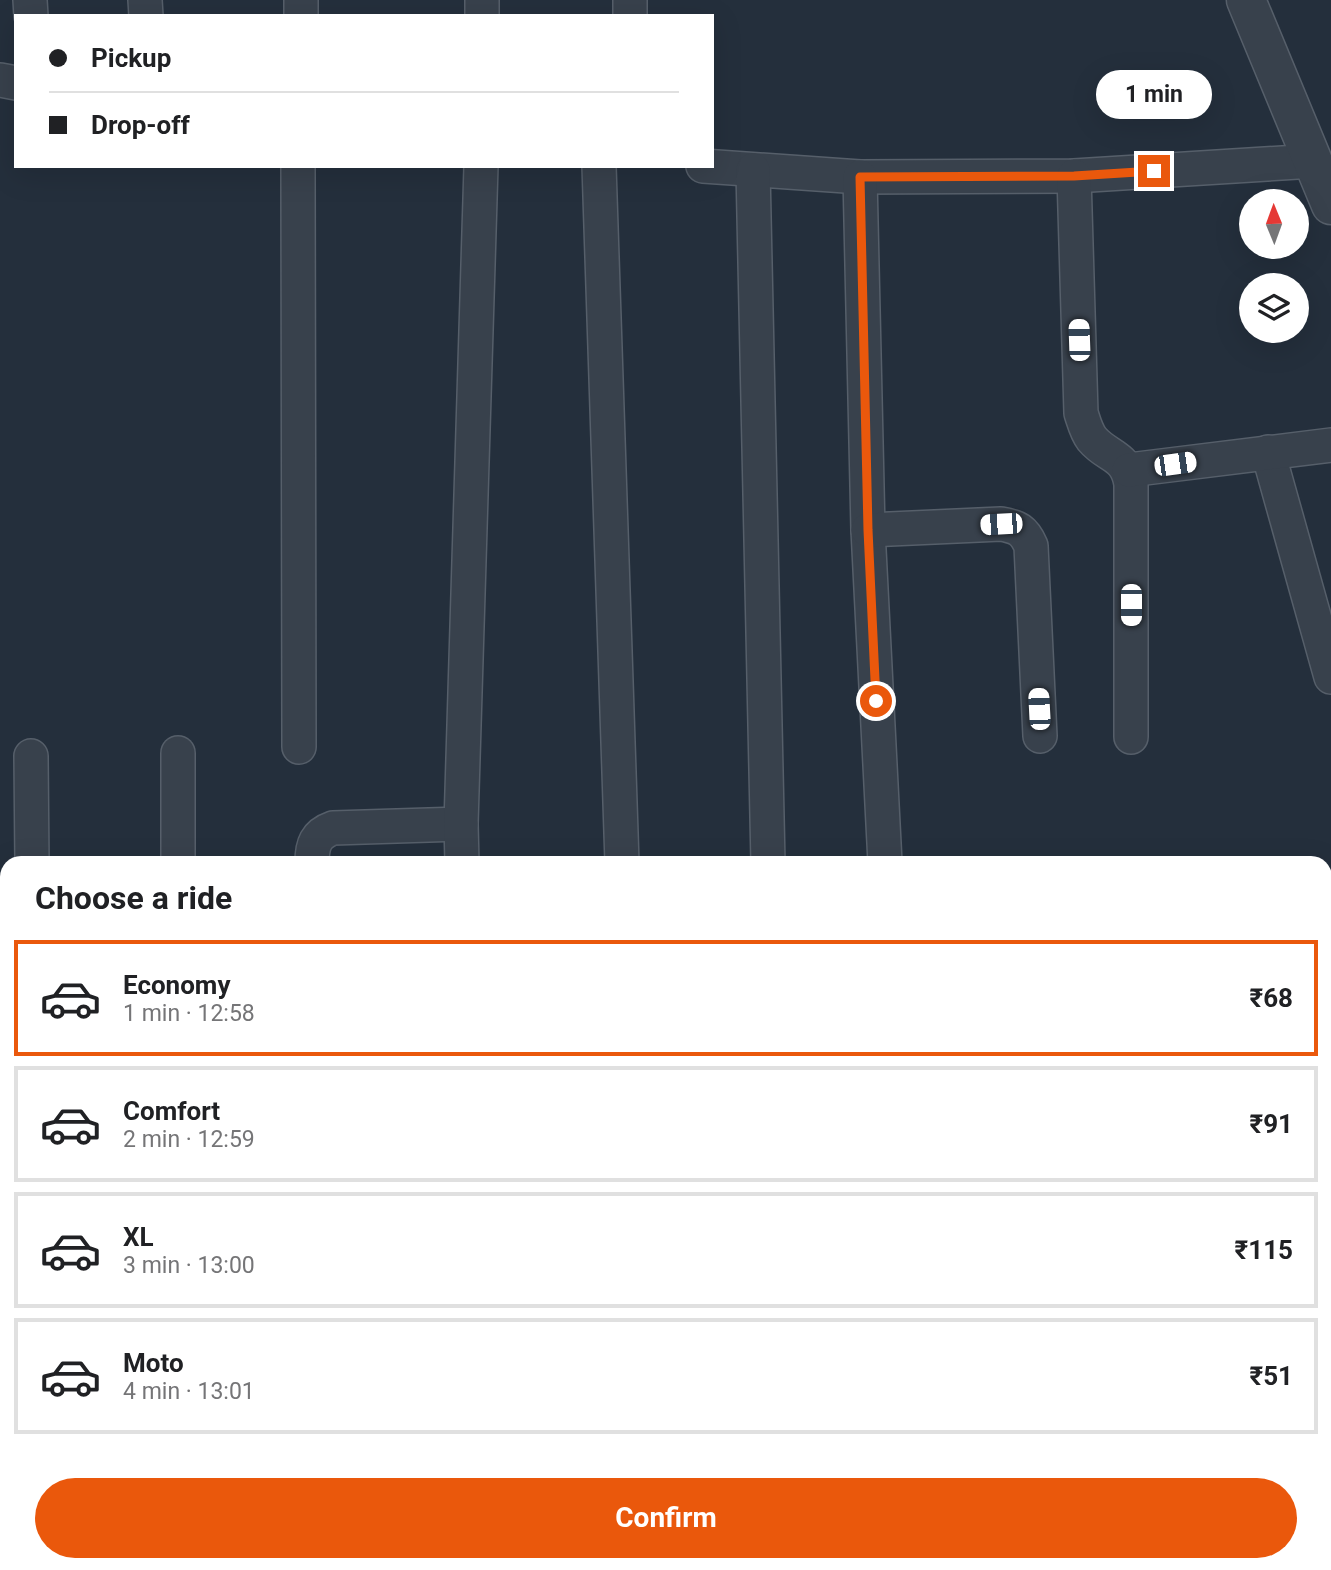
<!DOCTYPE html>
<html lang="en">
<head>
<meta charset="utf-8">
<style>
  :root { --surface:#fff; --page:#f2f2f2; --text:#202124; --muted:#757577; --line:#e0e0e0; --accent:#ea580c }
  body { margin:0; font-family:Roboto,sans-serif; background:var(--page); color:var(--text); height:100vh; display:flex; flex-direction:column; font-size:26px; white-space:nowrap }
  * { box-sizing:border-box; margin:0 }
  p { font-size:23px; color:var(--muted) }
  .icon { flex:none; width:38px; height:38px; fill:none; stroke:currentColor; stroke-width:2; stroke-linecap:round; stroke-linejoin:round }
  .map { position:relative; flex:1; overflow:hidden }
  .drawer { position:absolute; left:0px; top:856px; width:1332px; height:716px; display:flex; flex-direction:column; background:var(--surface); border-radius:21px 21px 0 0; box-shadow:0 7px 28px #0002 }
  .drawer>* { flex:none }
  .hud { position:absolute; left:14px; top:14px; width:700px; height:154px; border-radius:0px; box-shadow:0 7px 28px #0002; display:grid; align-content:center; height:154px; padding:0 35px; background:var(--surface) }
  .needle { width:46px; rotate:359deg }
  .buttons { position:absolute; left:1239px; top:189px; display:grid; gap:14px }
  .buttons a { display:grid; place-items:center; width:70px; height:70px; border-radius:50%; background:var(--surface); box-shadow:0 7px 28px #0002; font-size:35px }
  .end { position:absolute; width:32px; height:32px; margin:-16px; border:9px solid #ea580c; background:#fff; box-shadow:0 0 0 4px #fff }
  .from { border-radius:50% }
  .bubble { position:absolute; height:49px; border-radius:24px; background:var(--surface); box-shadow:0 7px 28px #0002; font-size:23px; font-weight:700; line-height:49px; text-align:center }
  .car { position:absolute; width:21px; height:42px; margin:-21px -10px; border-radius:9px; box-shadow:0 0 5px 2px #0007; background:linear-gradient(#fff 24%,#345 0 40%,#fff 0 76%,#345 0 86%,#fff 0) }
  .hud b { display:flex; align-items:center; gap:24px; height:66px; font-size:26px }
  .hud b+b { border-top:2px solid var(--line) }
  .hud i { width:18px; height:18px; background:var(--text) }
  ul { padding:0; list-style:none }
  li { display:flex; align-items:center; gap:21px; height:116px; margin:0 14px 10px; padding:0 21px; border:4px solid var(--line); border-radius:0px }
  li div { flex:1 }
  li b { display:block; font-size:26px }
  li em { font-style:normal; font-weight:700 }
  li.active { border-color:var(--accent) }
  li>.icon { width:63px; height:63px; stroke-width:1.5 }
  h2 { padding:0 35px; font-size:32px; line-height:84px }
  .action { display:flex; gap:14px; margin-top:auto; padding:14px 35px }
  .action a { flex:1; height:80px; border-radius:42px; background:var(--accent); color:#fff; font-size:28px; font-weight:700; line-height:80px; text-align:center }
  .map>svg:first-child { display:block }
  .lines { fill:none; stroke-linecap:round; stroke-linejoin:round }
  .minor-casing { stroke:#565f6a; stroke-width:36 }
  .tertiary-casing { stroke:#565f6a; stroke-width:41 }
  .minor { stroke:#38414c; stroke-width:33 }
  .tertiary { stroke:#38414c; stroke-width:38 }
  .route { stroke:#ea580c; stroke-width:9 }
</style>
</head>
<body>
<div class="map">
<svg width="1331" height="1570" viewBox="0 0 1331 1570">
  <rect width="100%" height="100%" fill="#242f3c"/>
  <g class="lines">
    <g class="minor-casing">
      <g id="minor">
        <polyline points="30,0 31,16"/>
        <polyline points="145,0 146,16"/>
        <polyline points="630,0 630,16"/>
        <polyline points="301,16 301,0"/>
        <polyline points="482,16 482,0"/>
        <polyline points="0,80 16,83"/>
        <polyline points="298,166 299,747"/>
        <polyline points="599,166 622,863"/>
        <polyline points="703,166 860,177 1074,176 1314,161"/>
        <polyline points="753,170 768,863"/>
        <path d="M1074,176l7,237c3,9 5,18 11,26 16,19 34,15 39,45v253"/>
        <polyline points="860,177 868,530 885,863"/>
        <polyline points="1268,452 1331,677"/>
        <polyline points="1129,470 1331,445"/>
        <path d="M868,530l133,-6c17,3 23,6 30,22l9,190"/>
        <polyline points="178,753 178,863"/>
        <polyline points="31,756 32,863"/>
        <path d="M312,863c0,-19 4,-29 21,-35l128,-4"/>
        <polyline points="462,863 461,824 481,166"/>
        <polyline points="1325,896 1331,895"/>
        <polyline points="1325,969 1331,990"/>
        <polyline points="0,1027 7,1027"/>
        <polyline points="1325,1123 1331,1123"/>
        <polyline points="1325,1285 1331,1285"/>
        <polyline points="1325,1524 1331,1524"/>
        <polyline points="796,1564 796,1570"/>
        <polyline points="970,1564 970,1570"/>
      </g>
    </g>
    <g class="tertiary-casing">
      <polyline id="tertiary" points="1246,0 1331,205"/>
    </g>
    <use href="#minor" class="minor"/>
    <use href="#tertiary" class="tertiary"/>
  </g>
  <g class="lines">
    <polyline class="route" points="876,701 868,530 860,177 1074,176 1154,171"/>
  </g>
</svg>
<div class="buttons">
<a><svg class="needle" viewBox="-14 -14 28 28"><path d="M0-13l5 13h-10z" fill="#e53935"/><path d="M0 13l5-13h-10z" fill="#757577"/></svg></a>
<a><svg class="icon" aria-label="layers" viewBox="0 0 24 24"><path d="M12 4l9 5-9 5-9-5zM3 14l9 5 9-5"/></svg></a>
</div>
<i class="end from" style="left:876px;top:701px"></i>
<i class="end" style="left:1154px;top:171px"></i>
<div class="bubble" style="left:1096px;top:70px;width:116px">1 min</div>
<i class="car" style="left:1079px;top:340px;rotate:358deg"></i>
<i class="car" style="left:1175px;top:464px;rotate:82deg"></i>
<i class="car" style="left:1001px;top:524px;rotate:267deg"></i>
<i class="car" style="left:1131px;top:605px;rotate:180deg"></i>
<i class="car" style="left:1039px;top:709px;rotate:357deg"></i>
<div class="hud">
<b><i class="from"></i>Pickup</b>
<b><i></i>Drop-off</b>
</div>
<section class="drawer">
<h2>Choose a ride</h2>
<ul>
<li class="active"><svg class="icon" aria-label="car" viewBox="0 0 24 24"><path d="M5 17H2v-5l4-1 3-4h7l3 4 3 1v5h-3M9 17h6M6 11h13"/><circle cx="7" cy="17" r="2"/><circle cx="17" cy="17" r="2"/></svg><div><b>Economy</b><p>1 min · 12:58</p></div><em>₹68</em></li>
<li><svg class="icon" aria-label="car" viewBox="0 0 24 24"><path d="M5 17H2v-5l4-1 3-4h7l3 4 3 1v5h-3M9 17h6M6 11h13"/><circle cx="7" cy="17" r="2"/><circle cx="17" cy="17" r="2"/></svg><div><b>Comfort</b><p>2 min · 12:59</p></div><em>₹91</em></li>
<li><svg class="icon" aria-label="car" viewBox="0 0 24 24"><path d="M5 17H2v-5l4-1 3-4h7l3 4 3 1v5h-3M9 17h6M6 11h13"/><circle cx="7" cy="17" r="2"/><circle cx="17" cy="17" r="2"/></svg><div><b>XL</b><p>3 min · 13:00</p></div><em>₹115</em></li>
<li><svg class="icon" aria-label="car" viewBox="0 0 24 24"><path d="M5 17H2v-5l4-1 3-4h7l3 4 3 1v5h-3M9 17h6M6 11h13"/><circle cx="7" cy="17" r="2"/><circle cx="17" cy="17" r="2"/></svg><div><b>Moto</b><p>4 min · 13:01</p></div><em>₹51</em></li>
</ul>
<div class="action"><a>Confirm</a></div>
</section>
</div>
</body>
</html>
